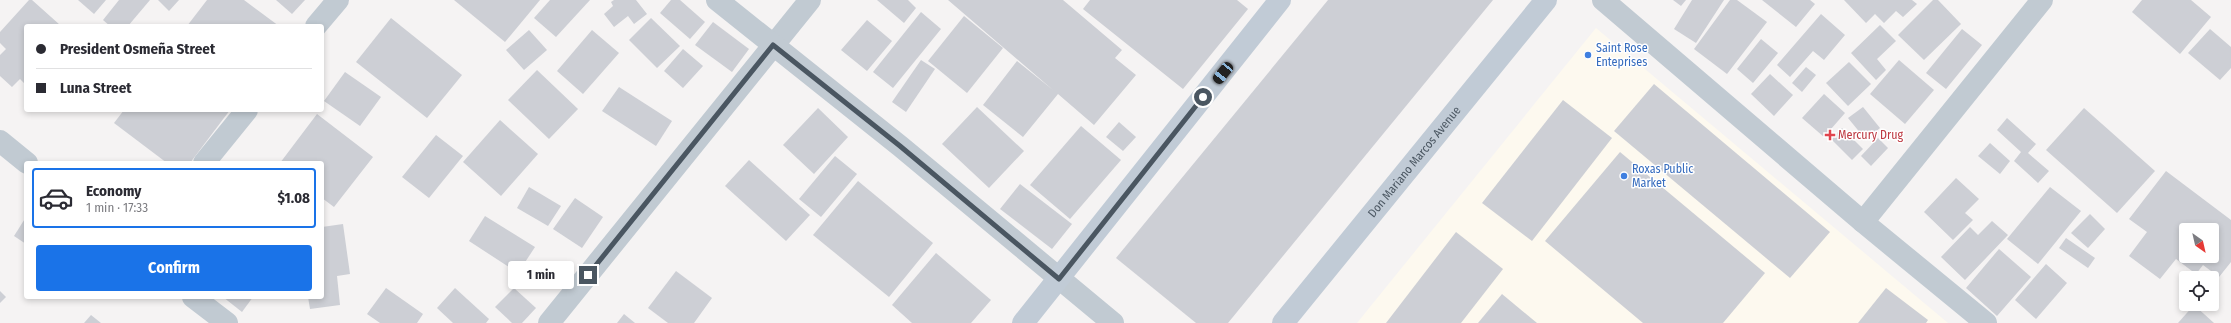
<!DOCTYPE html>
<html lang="en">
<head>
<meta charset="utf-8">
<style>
  :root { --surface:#fff; --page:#f2f2f3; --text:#2b2b33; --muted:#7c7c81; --line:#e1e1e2; --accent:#1a73e8 }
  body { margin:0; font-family:"Fira Sans Condensed",sans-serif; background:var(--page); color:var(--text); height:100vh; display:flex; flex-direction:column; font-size:15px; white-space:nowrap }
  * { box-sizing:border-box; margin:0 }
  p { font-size:13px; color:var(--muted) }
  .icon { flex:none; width:22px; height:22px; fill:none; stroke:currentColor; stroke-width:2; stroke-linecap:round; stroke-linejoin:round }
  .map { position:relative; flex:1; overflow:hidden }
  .drawer { position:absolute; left:24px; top:161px; width:300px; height:138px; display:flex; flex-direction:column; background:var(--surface); border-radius:4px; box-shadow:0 2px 6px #0003 }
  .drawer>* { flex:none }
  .top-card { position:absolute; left:24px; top:24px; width:300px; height:88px; border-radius:4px; box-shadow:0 2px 6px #0003; display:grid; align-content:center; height:88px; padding:0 12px; background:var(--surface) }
  .needle { width:26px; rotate:146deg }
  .controls { position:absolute; left:2179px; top:223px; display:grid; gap:8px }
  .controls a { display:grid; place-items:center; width:40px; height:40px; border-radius:4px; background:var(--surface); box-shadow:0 2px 6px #0003; font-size:20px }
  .end { position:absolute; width:18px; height:18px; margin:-9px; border:5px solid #4a5661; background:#fff; box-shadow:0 0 0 2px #fff }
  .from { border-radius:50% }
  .bubble { position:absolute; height:28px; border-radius:4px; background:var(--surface); box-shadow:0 2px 6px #0003; font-size:13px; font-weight:700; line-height:28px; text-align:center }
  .car { position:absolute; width:12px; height:24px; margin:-12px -6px; border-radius:5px; box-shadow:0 0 3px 1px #0007; background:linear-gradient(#222 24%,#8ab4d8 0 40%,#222 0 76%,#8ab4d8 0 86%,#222 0) }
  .top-card b { display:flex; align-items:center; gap:14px; height:38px; font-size:15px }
  .top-card b+b { border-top:1px solid var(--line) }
  .top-card i { width:10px; height:10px; background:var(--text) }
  ul { padding:7px 0 0; list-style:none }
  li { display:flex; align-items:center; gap:12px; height:60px; margin:0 8px 6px; padding:0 4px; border:2px solid var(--line); border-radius:4px }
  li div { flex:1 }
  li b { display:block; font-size:15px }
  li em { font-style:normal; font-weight:700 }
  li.current { border-color:var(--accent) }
  li>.icon { width:36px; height:36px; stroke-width:1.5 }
  .action { display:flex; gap:8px; margin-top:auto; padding:8px 12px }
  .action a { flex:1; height:46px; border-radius:4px; background:var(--accent); color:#fff; font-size:16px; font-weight:700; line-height:46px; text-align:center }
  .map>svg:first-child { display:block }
  .commercial { fill:#fdf9ef }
  .building { fill:#cdcfd5; fill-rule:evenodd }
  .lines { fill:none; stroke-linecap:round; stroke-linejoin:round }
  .minor { stroke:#c1cad2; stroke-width:22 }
  .tertiary { stroke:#c1cad2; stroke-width:22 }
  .secondary { stroke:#c1cbd6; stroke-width:22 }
  .route { stroke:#4a5661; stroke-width:5 }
  .shop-dot { fill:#3f7fe0; stroke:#fff; stroke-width:1.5 }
  .health-dot { fill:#e0444e; stroke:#fff; stroke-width:1.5 }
  .labels { text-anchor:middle; stroke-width:3; stroke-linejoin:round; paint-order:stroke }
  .shop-label { font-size:12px; fill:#366cbe; stroke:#fff; text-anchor:start }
  .health-label { font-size:12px; fill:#be3a42; stroke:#fff; text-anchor:start }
  .street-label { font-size:12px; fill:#4a5661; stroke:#fff }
</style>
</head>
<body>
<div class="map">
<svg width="2231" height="323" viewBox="0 0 2231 323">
  <rect width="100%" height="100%" fill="#f5f3f3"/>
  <polygon class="commercial" points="1596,28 1948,323 1357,323"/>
  <g class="building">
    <polygon points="29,0 32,0 60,25 26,26 26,85 20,79 12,87 0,76 0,55 6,49 0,43 0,32"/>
    <polygon points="78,0 106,0 94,14"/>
    <polygon points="119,0 150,0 128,26 110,26 103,20"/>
    <polygon points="158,0 179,0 169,11"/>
    <polygon points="207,0 244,0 279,26 187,26"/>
    <polygon points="276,0 305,0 292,14"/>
    <polygon points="454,0 540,0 505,42"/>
    <polygon points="550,0 590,0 556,37 534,18"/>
    <polygon points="614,0 636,0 647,14 634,24 628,16 614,27 604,14 613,6 611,2"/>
    <polygon points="671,0 680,0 705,22 690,39 660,13"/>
    <polygon points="877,0 908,0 916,8 904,23"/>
    <polygon points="948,0 1063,0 1122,50 1115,58 1136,75 1094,125 1058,94 1023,137 983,105 1017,61 1053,90"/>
    <polygon points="1090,0 1237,0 1248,9 1183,89 1083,9"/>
    <polygon points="1328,0 1493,0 1228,323 1196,323 1116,258"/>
    <polygon points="1673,0 1686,0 1681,6"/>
    <polygon points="1692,0 1724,0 1696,43 1674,29"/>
    <polygon points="1730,0 1737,0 1767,22 1727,74 1694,49"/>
    <polygon points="1762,0 1810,0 1815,4 1796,27"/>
    <polygon points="1844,0 1912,0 1917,4 1903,17 1896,11 1884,23 1875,14 1866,23"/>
    <polygon points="1933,0 1938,0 1961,24 1924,60 1898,35"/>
    <polygon points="2142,0 2191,0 2211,17 2180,54 2132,12"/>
    <polygon points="921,12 941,29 893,88 873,72"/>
    <polygon points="1821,14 1845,35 1824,60 1813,51 1790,77 1777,65"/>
    <polygon points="964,16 1003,48 967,93 928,61"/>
    <polygon points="391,18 462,75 427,118 356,62"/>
    <polygon points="651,18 680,46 657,68 629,40"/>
    <polygon points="867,20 892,41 867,71 841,50"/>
    <polygon points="713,22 749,49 732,72 695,45"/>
    <polygon points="1880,25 1896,41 1877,59 1886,70 1876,80 1851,53"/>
    <polygon points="1962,29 1982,45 1946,89 1926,73"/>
    <polygon points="2210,29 2231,47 2231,68 2220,80 2188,53"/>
    <polygon points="529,30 547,50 524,70 506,50"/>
    <polygon points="592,30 619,53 583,94 557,71"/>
    <polygon points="1761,39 1778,53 1753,83 1737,69"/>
    <polygon points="683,49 703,66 683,88 664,71"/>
    <polygon points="921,60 935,69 906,112 892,102"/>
    <polygon points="1899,60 1934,90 1905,124 1870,94"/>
    <polygon points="1849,62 1871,84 1848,106 1826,83"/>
    <polygon points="1806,67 1816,75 1802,92 1792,83"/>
    <polygon points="537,70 578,109 549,139 508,100"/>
    <polygon points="345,72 381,97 360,126 324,101"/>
    <polygon points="1770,74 1793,95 1774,116 1751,94"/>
    <polygon points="1654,84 1830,232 1790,278 1614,131"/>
    <polygon points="619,87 672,121 656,146 602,111"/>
    <polygon points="1824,94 1845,113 1824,137 1802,118"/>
    <polygon points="1563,100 1612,138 1532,241 1482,203"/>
    <polygon points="977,107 1024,151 989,188 942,144"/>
    <polygon points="1863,107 1880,128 1866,140 1848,118"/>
    <polygon points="818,108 848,137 814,174 783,145"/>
    <polygon points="2084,108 2155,171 2117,213 2046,150"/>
    <polygon points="124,110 230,110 190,163 167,163 114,123"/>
    <polygon points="317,114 373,157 334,207 322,198 322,163 280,163"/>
    <polygon points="2007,118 2036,144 2028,153 2049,171 2038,183 2014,161 2021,152 1997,130"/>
    <polygon points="500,120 538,154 501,196 463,162"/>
    <polygon points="1119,122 1136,137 1123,151 1106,137"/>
    <polygon points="1081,126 1121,160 1070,219 1030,185"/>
    <polygon points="1842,128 1863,149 1852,160 1831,139"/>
    <polygon points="436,135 463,156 429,198 402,177"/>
    <polygon points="1878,138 1888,148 1871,166 1861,156"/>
    <polygon points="1990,143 2010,161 2000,174 1978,156"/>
    <polygon points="1620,152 1765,273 1723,323 1643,323 1545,241"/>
    <polygon points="835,156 857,174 821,217 799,199"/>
    <polygon points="749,160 810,215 786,241 725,186"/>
    <path d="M2166,171l65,49v42l-12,15 -16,-12 -7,9 -20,-15 -16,20 -31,-23 18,-24 -18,-13zM2186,230h26v26h-26z"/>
    <polygon points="1956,178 1979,199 1965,213 1973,220 1953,240 1924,212"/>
    <polygon points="858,181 933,243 889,297 813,235"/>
    <polygon points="1020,184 1072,224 1052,249 1000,209"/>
    <polygon points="529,187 561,206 548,226 517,208"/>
    <polygon points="2050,187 2081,211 2038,264 2007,239"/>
    <polygon points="575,198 603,217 582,248 553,229"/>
    <polygon points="2090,214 2105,229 2088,248 2071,233"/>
    <polygon points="485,216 535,247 518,273 469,241"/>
    <polygon points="26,217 26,244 14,236"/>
    <polygon points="1992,221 2008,235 1965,280 1941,257 1970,227 1978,235"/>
    <polygon points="343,224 350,274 337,276 340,305 310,309 308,297 322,297 322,227"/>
    <polygon points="1456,232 1503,269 1461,323 1386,323"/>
    <polygon points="2066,238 2095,258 2088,268 2059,248"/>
    <polygon points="1999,249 2031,277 1997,316 1966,288"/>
    <polygon points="936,253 991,300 971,323 912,323 892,305"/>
    <polygon points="2046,264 2067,283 2036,319 2015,300"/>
    <polygon points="676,271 712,298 694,323 668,323 648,308"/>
    <polygon points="386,288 423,314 417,323 380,323 367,314"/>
    <polygon points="455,288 489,319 486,323 453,323 437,308"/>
    <polygon points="514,288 536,308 522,323 512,323 495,307"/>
    <polygon points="1886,288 1928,320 1926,323 1858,323"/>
    <polygon points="0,291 6,297 0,303"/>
    <polygon points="1502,294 1537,323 1478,323"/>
    <polygon points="223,297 253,297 242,312"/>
    <polygon points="2194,305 2214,323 2178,323"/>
    <polygon points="624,314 635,323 617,323"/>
    <polygon points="91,315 101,323 84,323"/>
  </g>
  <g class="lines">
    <g class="minor">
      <polyline points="1603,0 1863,222 1986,323"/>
      <polyline points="316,26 338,0"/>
      <polyline points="204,163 247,110"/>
      <polyline points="1863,222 2042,0"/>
      <polyline points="549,323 810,0"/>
    </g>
    <g class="tertiary">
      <polyline points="717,0 900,146 1113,323"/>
      <polyline points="0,141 27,163"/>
      <polyline points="193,297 227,323"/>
    </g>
    <g class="secondary">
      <polyline points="1023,323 1280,0"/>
      <path id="s1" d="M1283,323l263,-323"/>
    </g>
  </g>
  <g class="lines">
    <polyline class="route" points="588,275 773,45 900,146 1059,279 1203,97"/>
  </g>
  <g class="shop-dot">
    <circle cx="1588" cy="55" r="4"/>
    <circle cx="1624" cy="176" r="4"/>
  </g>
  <path class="health-dot" d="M1828 129h4v4h4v4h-4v4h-4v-4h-4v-4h4z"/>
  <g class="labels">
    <g class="shop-label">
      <text x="1596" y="52">Saint Rose<tspan x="1596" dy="14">Enteprises</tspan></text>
      <text x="1632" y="173">Roxas Public<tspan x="1632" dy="14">Market</tspan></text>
    </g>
    <g class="health-label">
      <text x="1838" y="139">Mercury Drug</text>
    </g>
    <g class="street-label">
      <text dy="4" stroke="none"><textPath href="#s1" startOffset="208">Don Mariano Marcos Avenue</textPath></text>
    </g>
  </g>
</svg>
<div class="controls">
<a><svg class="needle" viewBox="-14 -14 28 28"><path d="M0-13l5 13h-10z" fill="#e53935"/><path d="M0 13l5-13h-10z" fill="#7c7c81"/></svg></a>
<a><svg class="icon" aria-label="locate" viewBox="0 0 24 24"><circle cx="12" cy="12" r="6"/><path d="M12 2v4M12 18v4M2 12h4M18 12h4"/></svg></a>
</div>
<i class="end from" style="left:1203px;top:97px"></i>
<i class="end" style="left:588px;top:275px"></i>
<div class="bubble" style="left:508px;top:261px;width:66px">1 min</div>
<i class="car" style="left:1223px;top:73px;rotate:219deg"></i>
<div class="top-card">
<b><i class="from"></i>President Osmeña Street</b>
<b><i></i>Luna Street</b>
</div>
<section class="drawer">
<ul>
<li class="current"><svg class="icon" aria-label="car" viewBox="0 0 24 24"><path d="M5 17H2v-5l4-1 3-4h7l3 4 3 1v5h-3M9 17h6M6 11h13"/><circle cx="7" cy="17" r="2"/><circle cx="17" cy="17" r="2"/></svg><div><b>Economy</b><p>1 min · 17:33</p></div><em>$1.08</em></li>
</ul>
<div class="action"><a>Confirm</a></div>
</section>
</div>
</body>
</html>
